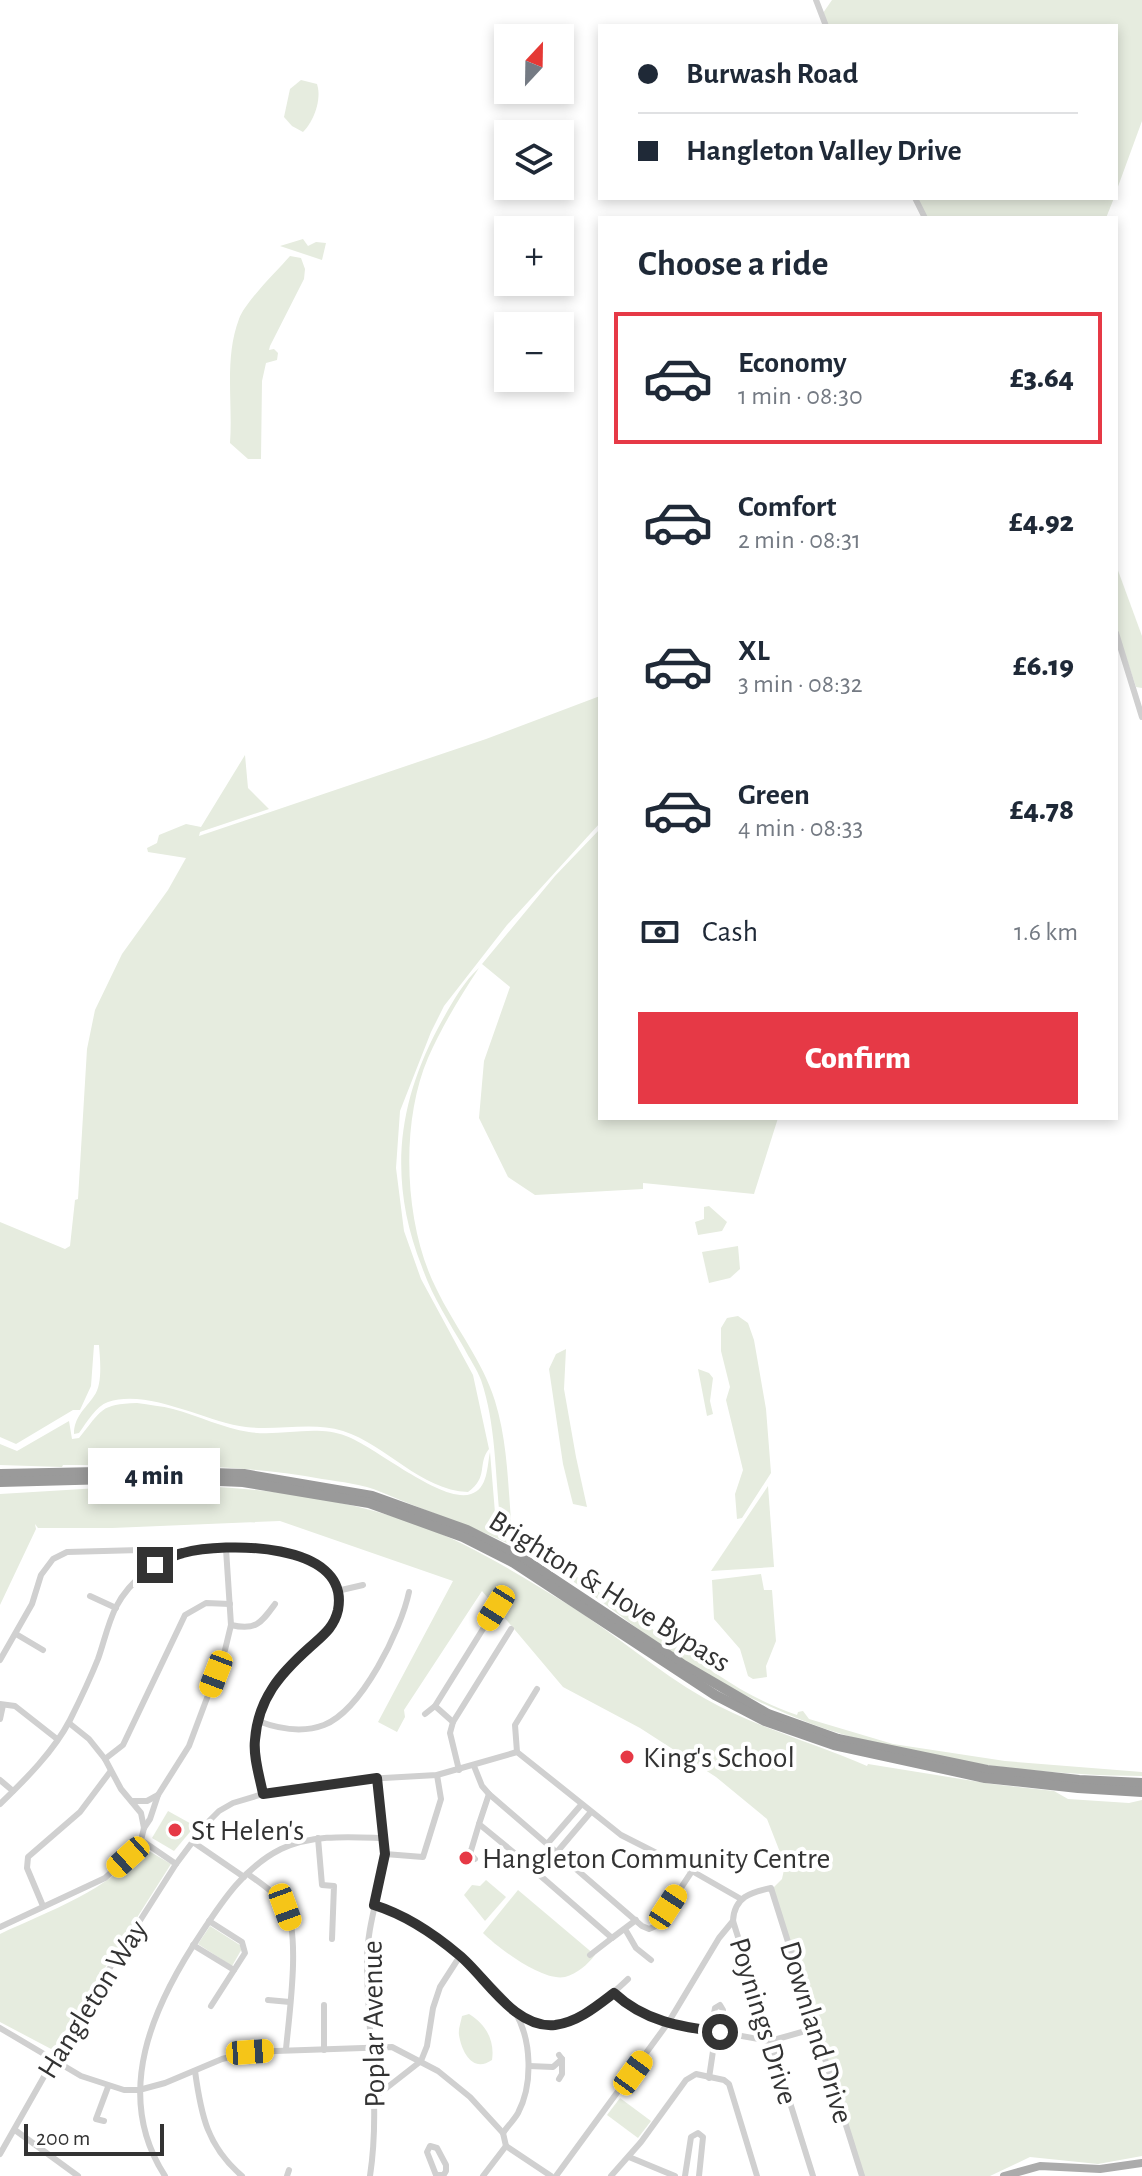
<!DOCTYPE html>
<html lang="en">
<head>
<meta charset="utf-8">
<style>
  :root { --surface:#fff; --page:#f6f6f7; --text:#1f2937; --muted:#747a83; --line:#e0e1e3; --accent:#e63946 }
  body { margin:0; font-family:"Alegreya Sans",sans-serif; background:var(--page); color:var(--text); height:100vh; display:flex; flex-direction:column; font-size:30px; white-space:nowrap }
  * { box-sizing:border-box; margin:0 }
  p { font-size:26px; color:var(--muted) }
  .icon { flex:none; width:44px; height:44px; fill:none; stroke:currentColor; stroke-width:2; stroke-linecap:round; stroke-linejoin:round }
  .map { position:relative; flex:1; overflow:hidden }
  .drawer { position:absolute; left:598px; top:216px; width:520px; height:904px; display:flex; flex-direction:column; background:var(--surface); border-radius:0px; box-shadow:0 4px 12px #0003 }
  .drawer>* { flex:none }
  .banner { position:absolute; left:598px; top:24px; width:520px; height:176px; border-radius:0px; box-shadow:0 4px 12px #0003; display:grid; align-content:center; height:176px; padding:0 40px; background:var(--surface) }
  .needle { width:52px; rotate:22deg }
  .controls { position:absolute; left:494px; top:24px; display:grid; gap:16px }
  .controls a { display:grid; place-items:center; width:80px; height:80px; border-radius:0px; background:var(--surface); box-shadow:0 4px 12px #0003; font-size:40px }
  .scale { position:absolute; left:24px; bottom:20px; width:140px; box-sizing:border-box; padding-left:8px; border:4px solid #333; border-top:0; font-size:22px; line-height:28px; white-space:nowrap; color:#333; -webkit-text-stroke:6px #fff; paint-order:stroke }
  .end { position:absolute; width:36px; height:36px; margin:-18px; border:10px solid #333; background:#fff; box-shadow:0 0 0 4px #fff }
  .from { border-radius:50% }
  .bubble { position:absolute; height:56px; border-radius:0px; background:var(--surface); box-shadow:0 4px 12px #0003; font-size:26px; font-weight:800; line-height:56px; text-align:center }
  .car { position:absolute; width:24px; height:48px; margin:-24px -12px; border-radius:10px; box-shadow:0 0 6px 2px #0007; background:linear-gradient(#f5c518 24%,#345 0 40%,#f5c518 0 76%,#345 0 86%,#f5c518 0) }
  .banner b { display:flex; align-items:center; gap:28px; height:76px; font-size:30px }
  .banner b+b { border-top:2px solid var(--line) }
  .banner i { width:20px; height:20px; background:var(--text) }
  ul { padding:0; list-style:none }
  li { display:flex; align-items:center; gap:24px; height:132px; margin:0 16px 12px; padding:0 24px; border:4px solid transparent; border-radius:0px }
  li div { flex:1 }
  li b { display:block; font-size:30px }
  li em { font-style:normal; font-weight:800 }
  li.on { border-color:var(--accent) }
  li>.icon { width:72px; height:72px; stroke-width:1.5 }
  h2 { padding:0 40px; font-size:36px; line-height:96px }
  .pay { display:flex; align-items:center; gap:20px; height:88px; padding:0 40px; font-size:30px }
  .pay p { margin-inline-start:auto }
  .primary-button { display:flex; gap:16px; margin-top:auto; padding:16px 40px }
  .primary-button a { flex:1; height:92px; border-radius:0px; background:var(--accent); color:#fff; font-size:32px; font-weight:800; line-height:92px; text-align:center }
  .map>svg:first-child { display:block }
  .green { fill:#e6ecdf }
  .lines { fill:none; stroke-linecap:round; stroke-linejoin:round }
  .minor { stroke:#d0d0d0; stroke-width:6 }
  .major { stroke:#ababab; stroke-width:8 }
  .highway { stroke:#9a9a9a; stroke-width:10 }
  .route { stroke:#333; stroke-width:10 }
  .poi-dot { fill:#e63946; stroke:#fff; stroke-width:3 }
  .labels { text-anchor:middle; stroke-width:8; stroke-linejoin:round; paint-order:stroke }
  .street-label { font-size:30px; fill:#333; stroke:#fff }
  .poi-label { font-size:30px; fill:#333; stroke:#fff; text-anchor:start }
</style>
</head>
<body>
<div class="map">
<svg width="1142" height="2176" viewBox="0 0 1142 2176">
  <rect width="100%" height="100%" fill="#fff"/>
  <g class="green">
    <polygon points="832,0 1142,0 1142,121 1116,192 1116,26 828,26 823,13"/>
    <path d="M301,80l16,4c5,15 -3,37 -14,48l-11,-6 -8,-9 6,-28z"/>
    <polygon points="917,198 1114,198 1106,218 927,218"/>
    <polygon points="303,239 308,246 316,242 326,243 322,260 280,246"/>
    <path d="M290,256l11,2 4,11 -1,10 -34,67 -1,4 5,-1 4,4 -1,7 -11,3 -4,18 -1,78h-13l-18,-16c3,-40 -6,-85 9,-124 6,-17 38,-48 51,-63z"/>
    <polygon points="1116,565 1142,636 1142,688 1136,687 1116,627"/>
    <path d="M600,696v127l-93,102 -63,81 -13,26 -31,79 -4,57 8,63 17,48 52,96 16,74c-12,15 0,28 -21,43 -48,-2 -81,-47 -125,-61 -31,-10 -65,0 -97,-4 -40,-5 -98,-39 -138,-25 -12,4 -21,20 -29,31l-5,1c0,-17 11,-25 20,-38 9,-12 6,-37 5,-51h-5l-3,41 -11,24h-7l-57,34 -16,-7v-215l65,27 5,-3 5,-46 3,-1 9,-150 8,-39 27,-56 46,-64 18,-32 -38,-6 -1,-4 10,-5 2,-8 27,-11 15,3 44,-72 3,33 21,21 -69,23 -1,4 287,-97z"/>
    <polygon points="600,829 600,1118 778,1118 754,1194 643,1183 643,1189 535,1195 508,1177 479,1118 484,1061 510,987 482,964 555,876"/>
    <path d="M479,968c-19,29 -37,58 -51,90 -28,65 -24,167 8,230 18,38 47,73 59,113 12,39 13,80 16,120l-2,2 -9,-5c-5,-45 -4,-94 -19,-138 -4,-11 -12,-22 -17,-32 -15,-26 -32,-52 -42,-81 -33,-84 -26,-160 16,-239 11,-20 24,-45 41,-60z"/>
    <polygon points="709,1206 727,1222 722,1231 698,1235 695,1222 704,1219 704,1207"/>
    <polygon points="738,1246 740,1269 730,1278 709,1283 702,1252"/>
    <polygon points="738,1316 748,1323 754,1340 766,1409 771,1473 742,1518 737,1519 735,1494 743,1470 726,1400 730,1387 721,1351 721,1328 727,1318"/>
    <polygon points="566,1349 564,1389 576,1457 587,1507 573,1504 563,1464 549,1369 556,1354"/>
    <polygon points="698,1369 709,1373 713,1378 710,1401 713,1414 707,1416"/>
    <path d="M137,1403c12,2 25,3 36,6 26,7 50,19 76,23 32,5 66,-8 97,4 30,11 96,68 125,58 17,-5 16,-28 19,-42l6,73 13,5 149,103 8,2 10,-5v13c37,31 75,56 121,72l1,-3 5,-1 6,8 84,25 112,17 137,11v4c-107,0 -257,-19 -355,-62 -33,-14 -67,-30 -97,-49 -53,-33 -99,-76 -154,-107 -49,-28 -105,-44 -155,-66 -18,-8 -40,-10 -59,-13 -86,-16 -172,-14 -259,-14l-1,2 -62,-2v-21l17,7 52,-30 3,18 7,-1c23,-28 21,-34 58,-35z"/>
    <path d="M149,1485c88,0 180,9 264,38 55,19 106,52 156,82 46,29 88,66 135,93 52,30 109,44 163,68l1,-2 124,20 62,7 14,8 61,4 13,-3v356l-44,8 -68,-7 -40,19h-126l-93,-286 11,-11 3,-14 -18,-46 -51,-42 -76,-49 -77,-41 -81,-96 -78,119 1,7 -8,15 -19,-10 75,-141 -173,-60 -168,7h-74l-3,-4 1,5 -36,76v-111z"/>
    <polygon points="768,1486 774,1567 711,1571"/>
    <polygon points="761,1574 764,1590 772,1590 776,1641 766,1666 767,1677 753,1679 748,1676 740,1649 714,1619 712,1580"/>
    <polygon points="168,1811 195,1826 174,1851 152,1838"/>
    <path d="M142,1847l29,17 -118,186 -53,-28v-88c46,-22 113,-45 142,-87z"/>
    <polygon points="486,1880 506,1897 485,1921 464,1895 472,1885 480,1886"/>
    <path d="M518,1890l77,65c-7,9 -18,19 -30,22 -22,5 -67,-29 -82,-44z"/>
    <polygon points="210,1926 243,1947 232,1966 198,1944"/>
    <path d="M469,2014c17,10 26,27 23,46 -19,13 -30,-7 -33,-25 -1,-6 2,-13 3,-19z"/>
    <polygon points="620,2098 651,2121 638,2138 607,2115"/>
  </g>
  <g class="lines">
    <g class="minor">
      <polyline points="816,0 826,26"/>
      <polyline points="915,198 925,218"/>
      <polyline points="1116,633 1142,717"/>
      <polyline points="337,1591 363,1585"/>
      <polyline points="90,1596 116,1608"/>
      <path d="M231,1625c25,6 30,-2 44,-21"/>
      <polyline points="16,1634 43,1650"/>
      <polyline points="0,1660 32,1604 41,1575 53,1559 67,1552 140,1550 155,1565"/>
      <polyline points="0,1704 15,1706 57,1739"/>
      <polyline points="425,1714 435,1706"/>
      <polyline points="0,1719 3,1705"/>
      <path d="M258,1721c21,8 45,12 66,4 38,-15 77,-95 85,-133"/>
      <polyline points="453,1722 435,1706 496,1608"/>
      <polyline points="69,1723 89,1739 105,1759 121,1789 141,1813 144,1828 141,1840 176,1864"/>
      <polyline points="517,1752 515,1725 537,1689"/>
      <polyline points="105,1759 123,1745 185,1615 206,1603 230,1604"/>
      <polyline points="474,1766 482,1786 489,1794 642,1926 649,1929 656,1926 692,1871"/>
      <polyline points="459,1770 450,1733 453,1722 511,1629"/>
      <polyline points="0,1780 13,1791"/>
      <polyline points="489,1794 479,1824 535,1870 551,1847"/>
      <polyline points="132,1801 147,1801 158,1795"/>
      <path d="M0,1804c25,-24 54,-53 70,-84 10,-20 20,-41 28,-61 6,-17 10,-36 18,-52 31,-59 107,-67 166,-56 22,4 51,19 55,42 9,39 -35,56 -56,80 -14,16 -25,46 -26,67 -2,17 5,38 8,54"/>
      <polyline points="144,1828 150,1819 158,1795 189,1746 225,1650 231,1625 226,1549"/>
      <polyline points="318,1838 322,1885 334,1886 332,1939"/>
      <polyline points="193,1842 244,1877"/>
      <polyline points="548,1843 581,1805"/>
      <polyline points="557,1852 590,1813"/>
      <polyline points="385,1854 423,1857 441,1799 437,1775"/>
      <polyline points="475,1859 470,1854 479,1824"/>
      <polyline points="536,1872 612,1938 636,1920"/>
      <path d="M248,1874c12,9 28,19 37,33 16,26 4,109 1,142"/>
      <path d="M374,1905c38,11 70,35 98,62 14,13 32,29 43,45 17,28 18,73 3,101 -4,7 -11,14 -15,20"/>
      <polyline points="43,1906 27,1868 28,1857 80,1812 110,1772"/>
      <polyline points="209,1921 242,1942 245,1953 211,2006"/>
      <polyline points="0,1927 105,1878 128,1857 141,1840"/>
      <polyline points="625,1929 636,1948 651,1960"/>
      <polyline points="193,1945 234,1970"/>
      <polyline points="590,1955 612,1938"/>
      <polyline points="614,1993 644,2015 668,2023 770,2041 816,2028"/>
      <polyline points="268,2000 290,2002"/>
      <polyline points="324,2005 324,2050"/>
      <path d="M515,2012c9,5 19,10 29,12 31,5 63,-25 84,-45"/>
      <polyline points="0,2028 81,2076 124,2090 139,2090 165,2083 222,2059 250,2052 392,2047 438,2071 470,2097 503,2133 506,2146"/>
      <polyline points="711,2030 715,2008 720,2005 723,2010 720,2032"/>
      <polyline points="529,2066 553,2067 562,2059 559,2055"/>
      <path d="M195,2071c6,44 12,75 47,105"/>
      <polyline points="709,2078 716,2031"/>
      <polyline points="559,2079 562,2074 562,2059"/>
      <polyline points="375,2097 421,2061 427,2046 433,2008 440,1987 460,1956"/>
      <polyline points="104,2121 96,2119 108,2087"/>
      <polyline points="15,2130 78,2176"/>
      <polyline points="506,2146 551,2176"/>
      <polyline points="0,2154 71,2029 176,1864 206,1824 219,1811 233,1803 263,1794 366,1779 437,1775 517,1752 621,1835 692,1871 741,1899"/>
      <polyline points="629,2157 675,2176"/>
      <polyline points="442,2175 436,2175 427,2152 430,2146 437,2148 446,2165 446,2171 443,2176"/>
      <path d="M165,2176c-53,-82 -12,-171 37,-244 21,-32 43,-65 79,-83 33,-15 68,-12 103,-11"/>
      <polyline points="287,2176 289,2170"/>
      <path d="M370,2176c11,-72 -3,-143 -3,-215 0,-36 13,-68 17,-103 3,-25 -5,-55 -7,-80"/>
      <polyline points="483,2176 506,2146"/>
      <polyline points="556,2176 668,2023 719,1938 733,1921"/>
      <polyline points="611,2176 641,2142 686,2080 696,2074 724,2080 729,2084 757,2176"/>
      <polyline points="685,2176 691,2137 698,2133 703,2137 699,2176"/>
      <path d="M813,2176l-80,-255c1,-24 18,-29 38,-33l91,288"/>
    </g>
    <polyline class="major" points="1004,2176 1040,2166 1100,2169 1142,2163"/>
    <g class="highway">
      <polyline points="0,1474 148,1471 244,1474 372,1496 467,1530 519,1556 682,1664 768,1714 838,1739 987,1770 1079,1780 1142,1783"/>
      <polyline points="0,1482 149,1478 243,1482 369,1503 463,1537 514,1563 715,1695 765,1721 834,1745 985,1778 1078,1788 1142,1792"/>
    </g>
  </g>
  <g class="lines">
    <path class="route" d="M155,1565c9,-4 18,-10 28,-12 40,-11 168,-12 155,57 -4,18 -16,26 -29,38 -29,26 -51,51 -54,92 -2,17 5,38 8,54l114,-16 8,76 -11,51c32,10 59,28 85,50 27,22 55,74 96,70 23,-3 42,-19 59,-32 30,28 66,34 106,39"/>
  </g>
  <g class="poi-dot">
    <circle cx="627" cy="1757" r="8"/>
    <circle cx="175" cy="1830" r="8"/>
    <circle cx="466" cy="1858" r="8"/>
  </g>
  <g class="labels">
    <g class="street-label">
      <text transform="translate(610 1591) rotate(32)" y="10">Brighton &amp; Hove Bypass</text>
      <text transform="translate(92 1999) rotate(-58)" y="10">Hangleton Way</text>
      <text transform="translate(764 2021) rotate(73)" y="10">Poynings Drive</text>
      <text transform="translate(373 2024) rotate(-91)" y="10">Poplar Avenue</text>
      <text transform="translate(817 2032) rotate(73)" y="10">Downland Drive</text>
    </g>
    <g class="poi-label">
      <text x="643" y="1767">King's School</text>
      <text x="191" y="1840">St Helen's</text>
      <text x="482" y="1868">Hangleton Community Centre</text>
    </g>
  </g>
</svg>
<div class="controls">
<a><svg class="needle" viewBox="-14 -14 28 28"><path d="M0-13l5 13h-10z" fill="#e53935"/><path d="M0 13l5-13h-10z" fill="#747a83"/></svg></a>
<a><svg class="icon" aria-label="layers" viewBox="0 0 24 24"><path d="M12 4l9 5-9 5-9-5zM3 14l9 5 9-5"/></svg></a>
<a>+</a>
<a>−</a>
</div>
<div class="scale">200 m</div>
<i class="end from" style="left:720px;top:2032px"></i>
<i class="end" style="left:155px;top:1565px"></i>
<div class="bubble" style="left:88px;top:1448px;width:132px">4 min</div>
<i class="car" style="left:496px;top:1608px;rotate:212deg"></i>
<i class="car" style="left:216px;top:1674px;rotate:201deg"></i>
<i class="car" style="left:128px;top:1857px;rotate:228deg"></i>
<i class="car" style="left:285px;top:1907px;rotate:160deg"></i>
<i class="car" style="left:668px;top:1907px;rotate:33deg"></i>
<i class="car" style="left:250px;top:2052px;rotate:86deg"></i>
<i class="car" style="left:633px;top:2073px;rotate:36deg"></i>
<div class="banner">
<b><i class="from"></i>Burwash Road</b>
<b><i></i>Hangleton Valley Drive</b>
</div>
<section class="drawer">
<h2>Choose a ride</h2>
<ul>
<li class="on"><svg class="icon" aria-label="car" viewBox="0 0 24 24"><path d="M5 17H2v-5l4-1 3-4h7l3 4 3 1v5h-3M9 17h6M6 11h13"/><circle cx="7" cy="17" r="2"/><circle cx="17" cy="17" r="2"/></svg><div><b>Economy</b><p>1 min · 08:30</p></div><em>£3.64</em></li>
<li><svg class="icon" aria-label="car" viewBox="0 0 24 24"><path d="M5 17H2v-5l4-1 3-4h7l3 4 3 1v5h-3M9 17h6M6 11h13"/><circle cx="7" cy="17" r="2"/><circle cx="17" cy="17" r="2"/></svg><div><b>Comfort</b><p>2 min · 08:31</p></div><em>£4.92</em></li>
<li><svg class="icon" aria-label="car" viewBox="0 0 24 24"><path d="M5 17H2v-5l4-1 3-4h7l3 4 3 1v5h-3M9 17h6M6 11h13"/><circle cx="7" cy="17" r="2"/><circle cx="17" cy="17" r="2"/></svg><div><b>XL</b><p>3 min · 08:32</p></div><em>£6.19</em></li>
<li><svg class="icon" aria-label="car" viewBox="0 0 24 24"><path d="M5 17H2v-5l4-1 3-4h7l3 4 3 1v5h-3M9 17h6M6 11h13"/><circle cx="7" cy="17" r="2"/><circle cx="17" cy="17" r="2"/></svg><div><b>Green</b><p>4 min · 08:33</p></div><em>£4.78</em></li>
</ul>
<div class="pay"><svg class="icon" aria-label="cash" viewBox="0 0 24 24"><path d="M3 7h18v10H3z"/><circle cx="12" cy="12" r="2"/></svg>Cash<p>1.6 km</p></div>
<div class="primary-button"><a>Confirm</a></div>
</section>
</div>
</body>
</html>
